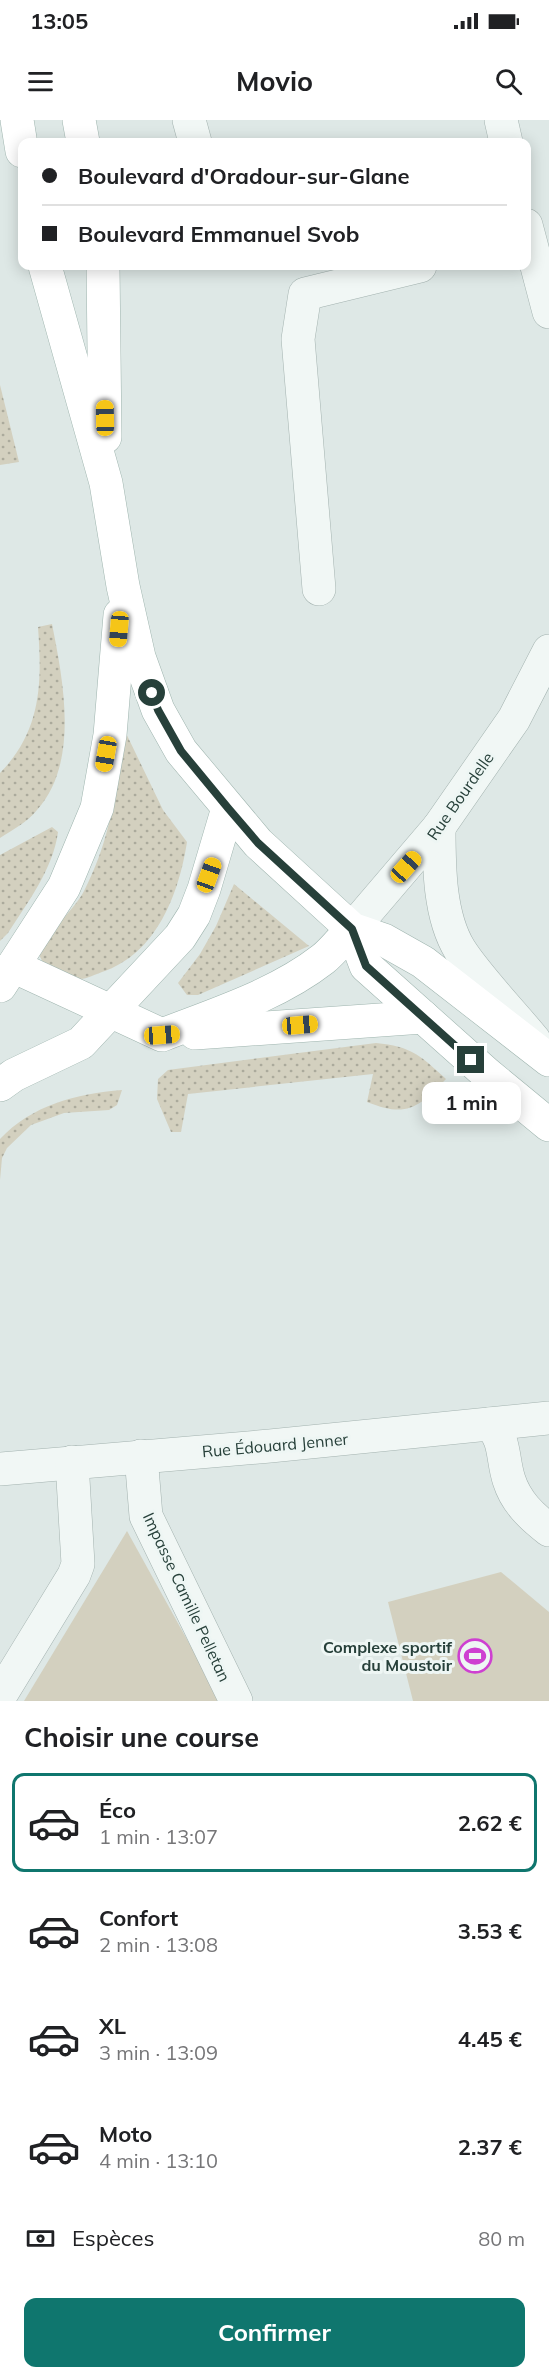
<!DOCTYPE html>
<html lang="fr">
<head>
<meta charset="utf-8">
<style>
  :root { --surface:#fff; --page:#f2f2f2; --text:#202124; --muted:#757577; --line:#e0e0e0; --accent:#0f766e }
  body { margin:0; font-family:Mulish,sans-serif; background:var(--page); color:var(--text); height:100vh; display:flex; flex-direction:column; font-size:22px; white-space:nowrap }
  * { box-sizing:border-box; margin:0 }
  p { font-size:20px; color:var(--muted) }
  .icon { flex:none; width:33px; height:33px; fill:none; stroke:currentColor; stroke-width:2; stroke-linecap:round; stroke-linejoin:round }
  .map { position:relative; height:1581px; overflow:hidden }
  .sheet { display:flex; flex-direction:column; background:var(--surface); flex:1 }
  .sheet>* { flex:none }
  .banner { position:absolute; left:18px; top:18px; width:513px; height:132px; border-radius:12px; box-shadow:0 3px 15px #0003; display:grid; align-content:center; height:132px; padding:0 24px; background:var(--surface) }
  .end { position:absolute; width:27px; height:27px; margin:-14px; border:8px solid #27403a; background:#fff; box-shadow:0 0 0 3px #fff }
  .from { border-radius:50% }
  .bubble { position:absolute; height:42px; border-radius:12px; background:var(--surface); box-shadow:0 3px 15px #0003; font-size:20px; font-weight:700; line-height:42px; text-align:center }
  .car { position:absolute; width:18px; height:36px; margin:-18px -9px; border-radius:8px; box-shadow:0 0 4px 2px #0007; background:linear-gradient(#f5c518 24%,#345 0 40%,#f5c518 0 76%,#345 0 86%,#f5c518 0) }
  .banner b { display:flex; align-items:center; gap:21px; height:57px; font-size:22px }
  .banner b+b { border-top:2px solid var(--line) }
  .banner i { width:15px; height:15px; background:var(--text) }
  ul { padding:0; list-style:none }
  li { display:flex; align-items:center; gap:18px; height:99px; margin:0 12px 9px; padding:0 12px; border:3px solid transparent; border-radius:12px }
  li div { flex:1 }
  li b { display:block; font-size:22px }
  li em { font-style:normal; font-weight:700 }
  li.on { border-color:var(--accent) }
  li>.icon { width:54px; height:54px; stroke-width:1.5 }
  h2 { padding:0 24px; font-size:27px; line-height:72px }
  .pay { display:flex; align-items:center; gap:15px; height:66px; padding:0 24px; font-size:22px }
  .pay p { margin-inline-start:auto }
  .button { display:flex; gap:12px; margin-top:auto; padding:12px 24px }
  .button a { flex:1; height:69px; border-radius:12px; background:var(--accent); color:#fff; font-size:24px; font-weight:700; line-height:69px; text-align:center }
  .status { display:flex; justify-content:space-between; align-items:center; height:42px; padding:0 30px; background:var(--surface); direction:ltr }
  .status svg { height:16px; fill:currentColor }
  header { display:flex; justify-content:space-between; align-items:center; height:78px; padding:0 24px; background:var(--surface); font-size:27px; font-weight:700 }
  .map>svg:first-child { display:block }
  .grass { fill:url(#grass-dots) }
  .garden { fill:#d3d0bf }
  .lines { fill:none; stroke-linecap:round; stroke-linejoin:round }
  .minor-casing { stroke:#a3b2af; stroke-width:34 }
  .major-casing { stroke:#9eb4ae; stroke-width:34 }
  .minor { stroke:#f1f7f5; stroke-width:33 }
  .major { stroke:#fff; stroke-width:33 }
  .route { stroke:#27403a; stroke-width:8 }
  .labels { text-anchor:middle; stroke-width:6; stroke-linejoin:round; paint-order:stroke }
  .street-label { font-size:16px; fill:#27403a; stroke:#eef6f4 }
  .poi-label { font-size:16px; font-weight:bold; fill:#27403a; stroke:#eef6f4; text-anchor:end }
</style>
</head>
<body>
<div class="status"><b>13:05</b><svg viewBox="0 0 49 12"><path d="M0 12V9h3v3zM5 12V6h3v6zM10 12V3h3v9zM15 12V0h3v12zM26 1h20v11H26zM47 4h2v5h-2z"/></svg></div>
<header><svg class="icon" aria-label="menu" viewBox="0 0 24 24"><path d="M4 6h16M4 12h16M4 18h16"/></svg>Movio<svg class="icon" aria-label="search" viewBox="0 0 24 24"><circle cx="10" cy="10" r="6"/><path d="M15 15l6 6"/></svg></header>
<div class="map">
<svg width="549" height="1581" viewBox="0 0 549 1581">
  <defs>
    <pattern id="grass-dots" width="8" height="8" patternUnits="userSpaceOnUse" patternTransform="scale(1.5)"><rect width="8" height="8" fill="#d3d0bf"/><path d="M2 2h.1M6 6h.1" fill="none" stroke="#abaa9c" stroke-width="1.8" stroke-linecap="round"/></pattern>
  </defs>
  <rect width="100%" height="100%" fill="#dee8e6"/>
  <g class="grass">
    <polygon points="0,265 19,342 0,345"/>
    <path d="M52,504c11,56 28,138 -15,186 -9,12 -25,20 -37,28v-65c42,-43 42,-91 38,-146z"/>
    <path d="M124,609l39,81 24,32c-8,51 -30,112 -85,130 -6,2 -15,7 -22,7 -10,0 -25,-9 -35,-13l-6,-11c5,-21 34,-43 45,-64 29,-57 31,-100 40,-162z"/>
    <path d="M52,707l6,5c-5,37 -30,70 -50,101l-8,8v-86z"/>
    <polygon points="234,764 309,826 198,875 187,875 178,863 200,834 216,806"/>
    <path d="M376,923c35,3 45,13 70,36 -28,29 -39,39 -79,23l6,-28 -185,20 -7,38h-10l-14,-33 1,-20 10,-9z"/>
    <path d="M122,970l-5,15 -8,5 -45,3 -33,12 -24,23 -5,10 -2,22v-41c32,-34 76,-45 122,-49z"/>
  </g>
  <g class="garden">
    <polygon points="127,1411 221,1581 24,1581"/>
    <polygon points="501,1452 549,1492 549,1581 413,1581 388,1482"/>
  </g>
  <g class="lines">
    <g class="minor-casing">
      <g id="minor">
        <polyline points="189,0 195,22"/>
        <polyline points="501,0 506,22"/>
        <polyline points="526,105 549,192"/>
        <polyline points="319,469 298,219 305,174 420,146"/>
        <path d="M439,707c0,39 0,89 21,123 18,28 52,63 74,90"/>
        <polyline points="352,809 439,707 514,599 549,531"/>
        <path d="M490,1304c16,16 12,35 19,56 7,22 22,36 40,50"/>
        <polyline points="141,1336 146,1396 236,1581"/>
        <polyline points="0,1349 270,1326 549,1298"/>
        <polyline points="0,1576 74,1455 78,1444 72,1342"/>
      </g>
    </g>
    <g class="major-casing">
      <g id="major">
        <polyline points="17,0 22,31"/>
        <polyline points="79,0 83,22"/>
        <polyline points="45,146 106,363 123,466 139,537 158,590 181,631 258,723 352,809 384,820 423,842 549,940"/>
        <polyline points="103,146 105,317"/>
        <polyline points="352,809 366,846 487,954 549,1005"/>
        <path d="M13,846l149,69c54,-21 115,-40 161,-76 10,-8 19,-20 29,-30"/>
        <polyline points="0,866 64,767 97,688 110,615 120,495"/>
        <polyline points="195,913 423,897"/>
        <polyline points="0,965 14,955 81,923 180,817 194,795 204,769 228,688"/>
      </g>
    </g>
    <use href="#minor" class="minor"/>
    <use href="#major" class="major"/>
  </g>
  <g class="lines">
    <polyline class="route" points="152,573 158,590 181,631 228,688 258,723 352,809 366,846 471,940"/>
  </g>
  <defs>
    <g id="stadium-ring" transform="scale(1.725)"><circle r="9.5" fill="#eef6f4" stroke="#ce40d1" stroke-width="1.5"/><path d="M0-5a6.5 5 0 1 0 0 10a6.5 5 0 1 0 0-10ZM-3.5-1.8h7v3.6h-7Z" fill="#ce40d1"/></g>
  </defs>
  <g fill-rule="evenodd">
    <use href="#stadium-ring" x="475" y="1536"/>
  </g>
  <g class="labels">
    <g class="street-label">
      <text transform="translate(460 676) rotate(-55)" y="6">Rue Bourdelle</text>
      <text transform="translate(275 1325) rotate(-5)" y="6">Rue Édouard Jenner</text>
      <text transform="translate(187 1477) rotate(65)" y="6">Impasse Camille Pelletan</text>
    </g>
    <g class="poi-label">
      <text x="452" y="1533">Complexe sportif<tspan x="452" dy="18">du Moustoir</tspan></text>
    </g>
  </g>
</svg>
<i class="end from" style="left:152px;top:573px"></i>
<i class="end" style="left:471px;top:940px"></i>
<div class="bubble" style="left:422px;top:962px;width:99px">1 min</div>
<i class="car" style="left:105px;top:298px;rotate:359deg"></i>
<i class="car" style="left:119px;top:509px;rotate:185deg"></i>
<i class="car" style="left:106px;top:634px;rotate:190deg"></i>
<i class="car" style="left:406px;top:747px;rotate:42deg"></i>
<i class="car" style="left:209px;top:755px;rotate:20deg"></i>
<i class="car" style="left:300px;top:905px;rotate:85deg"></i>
<i class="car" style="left:162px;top:915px;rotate:86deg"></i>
<div class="banner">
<b><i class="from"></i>Boulevard d'Oradour-sur-Glane</b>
<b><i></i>Boulevard Emmanuel Svob</b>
</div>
</div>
<section class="sheet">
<h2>Choisir une course</h2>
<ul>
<li class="on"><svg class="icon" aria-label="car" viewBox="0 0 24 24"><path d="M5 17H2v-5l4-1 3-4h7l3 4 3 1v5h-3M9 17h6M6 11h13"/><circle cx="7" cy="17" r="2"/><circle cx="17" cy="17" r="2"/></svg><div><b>Éco</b><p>1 min · 13:07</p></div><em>2.62 €</em></li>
<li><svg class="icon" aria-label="car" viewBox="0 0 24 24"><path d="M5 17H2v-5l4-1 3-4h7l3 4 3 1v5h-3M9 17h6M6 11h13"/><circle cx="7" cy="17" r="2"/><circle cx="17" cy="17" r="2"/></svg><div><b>Confort</b><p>2 min · 13:08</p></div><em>3.53 €</em></li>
<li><svg class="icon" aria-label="car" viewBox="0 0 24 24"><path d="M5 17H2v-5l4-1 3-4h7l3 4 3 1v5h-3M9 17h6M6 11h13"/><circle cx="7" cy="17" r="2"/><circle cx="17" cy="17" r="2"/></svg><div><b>XL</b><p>3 min · 13:09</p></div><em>4.45 €</em></li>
<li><svg class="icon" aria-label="car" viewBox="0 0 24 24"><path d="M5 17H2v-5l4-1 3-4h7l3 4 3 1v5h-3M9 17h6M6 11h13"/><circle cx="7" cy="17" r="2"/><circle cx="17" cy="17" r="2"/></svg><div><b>Moto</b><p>4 min · 13:10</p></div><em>2.37 €</em></li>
</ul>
<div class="pay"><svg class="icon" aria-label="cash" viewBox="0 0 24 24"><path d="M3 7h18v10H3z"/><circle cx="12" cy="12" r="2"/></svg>Espèces<p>80 m</p></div>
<div class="button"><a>Confirmer</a></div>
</section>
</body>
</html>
